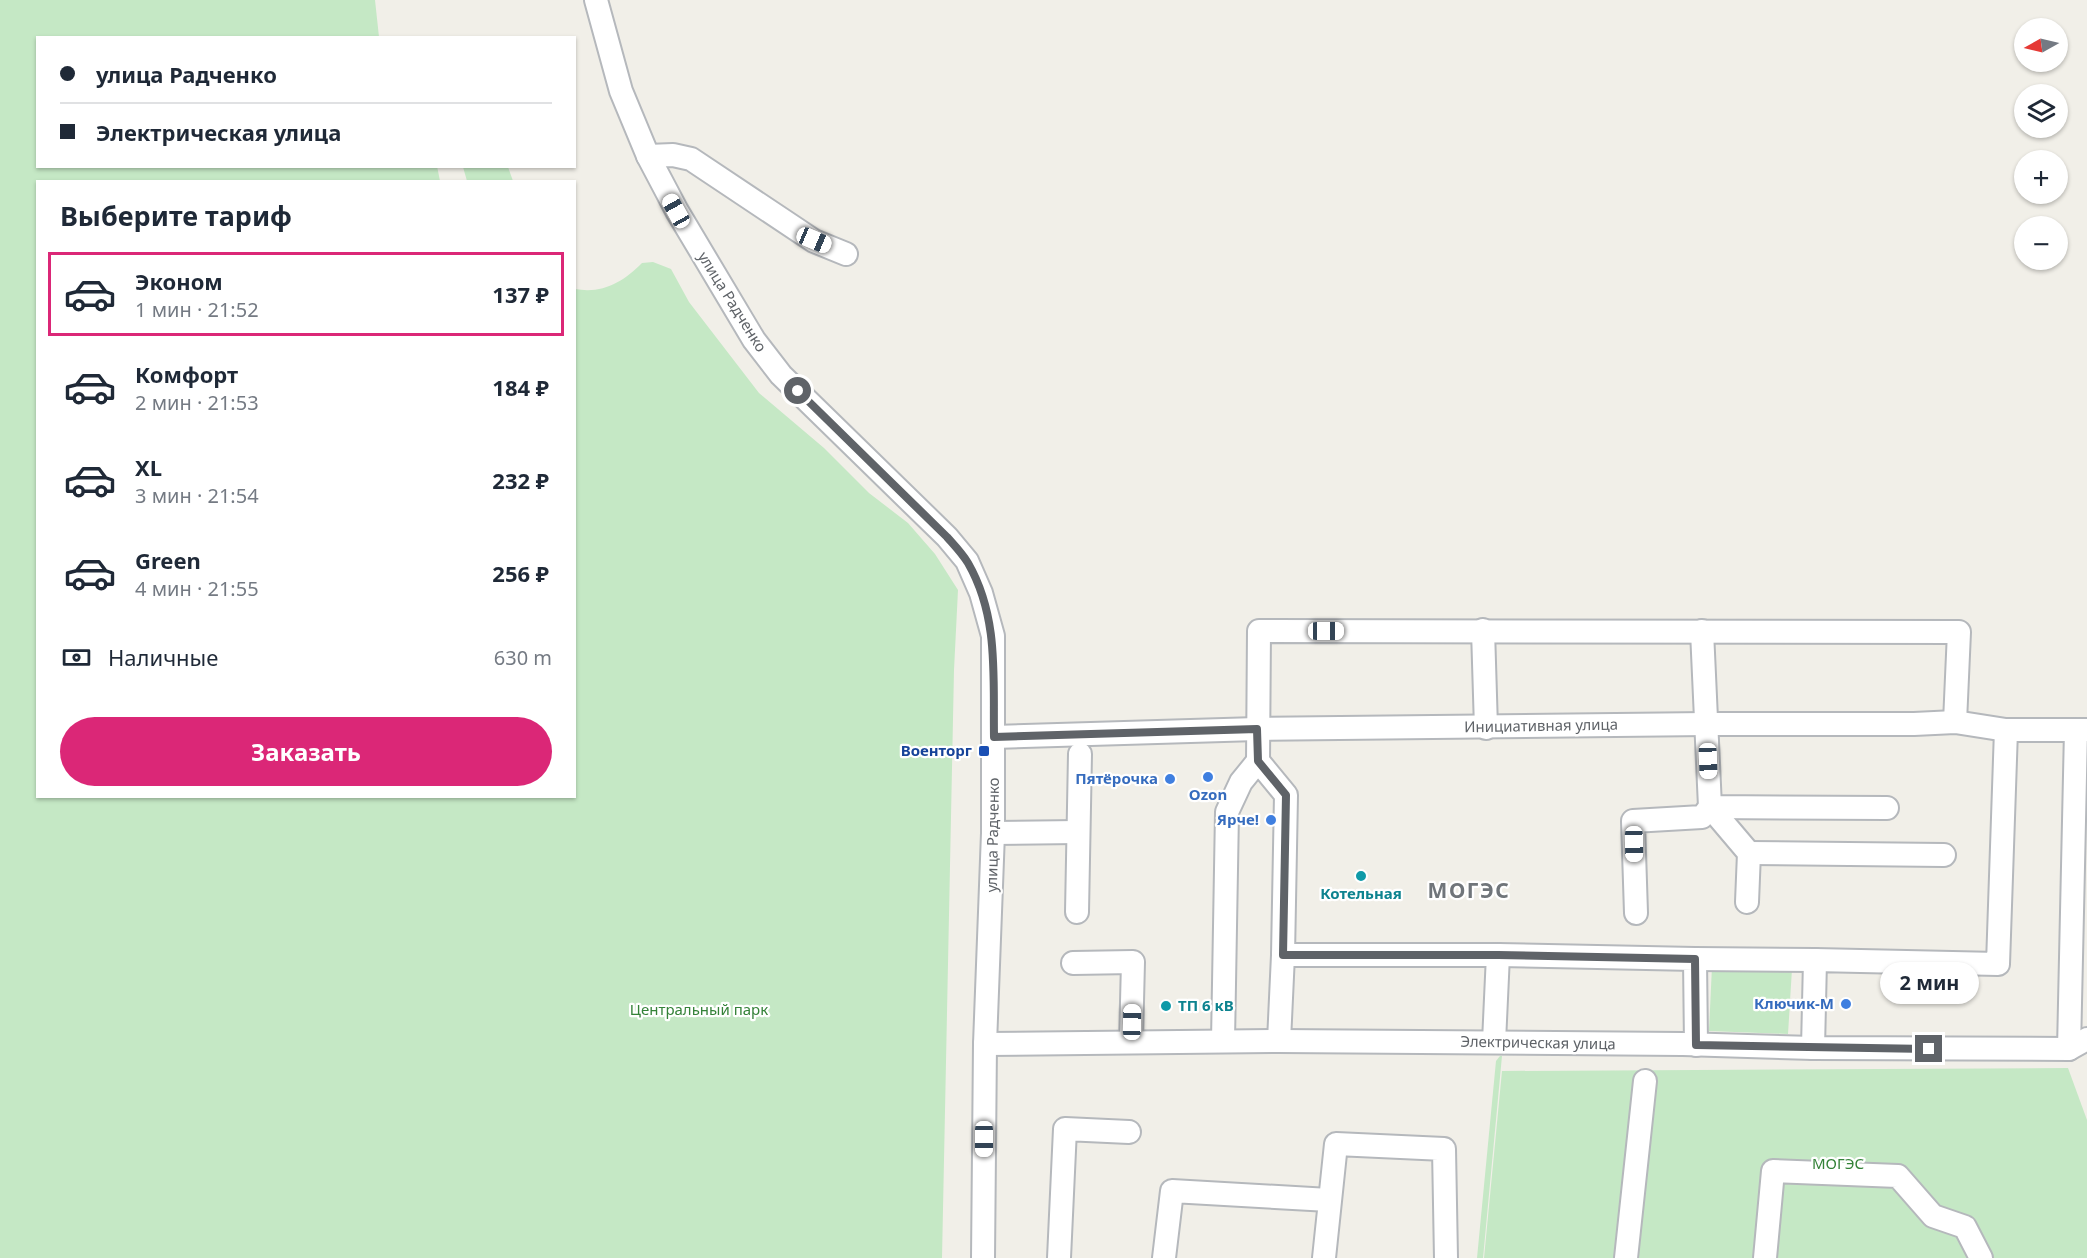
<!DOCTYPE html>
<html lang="ru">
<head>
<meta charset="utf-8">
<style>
  :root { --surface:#fff; --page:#f2f2f3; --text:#1f2937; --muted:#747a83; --line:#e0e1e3; --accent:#db2777 }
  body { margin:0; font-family:"Noto Sans",sans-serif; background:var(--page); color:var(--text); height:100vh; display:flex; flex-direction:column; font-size:22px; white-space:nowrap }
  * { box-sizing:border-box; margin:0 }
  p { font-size:20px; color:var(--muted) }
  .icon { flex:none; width:33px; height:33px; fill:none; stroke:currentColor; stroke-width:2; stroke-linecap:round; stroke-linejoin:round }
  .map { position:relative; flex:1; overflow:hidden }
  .panel { position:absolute; left:36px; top:180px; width:540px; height:618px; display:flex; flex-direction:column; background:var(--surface); border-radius:0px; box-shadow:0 2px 4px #0004 }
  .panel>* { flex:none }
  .guide { position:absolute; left:36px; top:36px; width:540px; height:132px; border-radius:0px; box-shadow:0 2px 4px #0004; display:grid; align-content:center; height:132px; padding:0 24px; background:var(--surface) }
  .needle { width:39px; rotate:262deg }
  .fabs { position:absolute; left:2014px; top:18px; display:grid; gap:12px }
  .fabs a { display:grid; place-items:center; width:54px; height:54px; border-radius:50%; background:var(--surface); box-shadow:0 2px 4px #0004; font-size:30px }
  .end { position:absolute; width:27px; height:27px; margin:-14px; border:8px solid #5f6368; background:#fff; box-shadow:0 0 0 3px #fff }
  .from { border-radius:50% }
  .bubble { position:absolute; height:42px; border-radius:21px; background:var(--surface); box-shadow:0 2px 4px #0004; font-size:20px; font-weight:700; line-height:42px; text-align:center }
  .car { position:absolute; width:18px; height:36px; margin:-18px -9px; border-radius:8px; box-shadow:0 0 4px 2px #0007; background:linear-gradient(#fff 24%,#345 0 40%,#fff 0 76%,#345 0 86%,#fff 0) }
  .guide b { display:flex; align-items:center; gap:21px; height:57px; font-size:22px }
  .guide b+b { border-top:2px solid var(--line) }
  .guide i { width:15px; height:15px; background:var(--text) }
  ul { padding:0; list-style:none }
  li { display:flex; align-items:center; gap:18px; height:84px; margin:0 12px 9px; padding:0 12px; border:3px solid transparent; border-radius:0px }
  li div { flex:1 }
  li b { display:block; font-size:22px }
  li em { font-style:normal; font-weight:700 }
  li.on { border-color:var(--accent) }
  li>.icon { width:54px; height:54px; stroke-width:1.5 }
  h2 { padding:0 24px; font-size:27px; line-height:72px }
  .pay { display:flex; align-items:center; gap:15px; height:66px; padding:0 24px; font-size:22px }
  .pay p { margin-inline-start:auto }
  .primary-button { display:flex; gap:12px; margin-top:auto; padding:12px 24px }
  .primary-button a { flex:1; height:69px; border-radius:36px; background:var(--accent); color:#fff; font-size:24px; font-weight:700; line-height:69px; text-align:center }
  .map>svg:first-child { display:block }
  .green { fill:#c5e8c5 }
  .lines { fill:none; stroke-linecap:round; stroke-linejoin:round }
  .minor-casing { stroke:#b5b8bc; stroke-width:26 }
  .minor { stroke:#fff; stroke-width:22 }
  .route { stroke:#5f6368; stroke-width:8 }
  .transit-dot { fill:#1a4fb4; stroke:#fff; stroke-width:2 }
  .shop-dot { fill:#3f7fe0; stroke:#fff; stroke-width:2 }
  .culture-dot { fill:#0f9aa8; stroke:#fff; stroke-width:2 }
  .labels { text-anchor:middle; stroke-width:4.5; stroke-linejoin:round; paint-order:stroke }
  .street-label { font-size:15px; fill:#5f6368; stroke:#fff }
  .transit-label { font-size:15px; font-weight:bold; fill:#164399; stroke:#fff; text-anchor:end }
  .shop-label { font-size:15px; font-weight:bold; fill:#366cbe; stroke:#fff; text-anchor:end }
  .culture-label { font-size:15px; font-weight:bold; fill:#0d838f; stroke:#fff }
  .park-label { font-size:15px; fill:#348238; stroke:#fff }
  .district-label { font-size:21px; font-weight:bold; letter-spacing:1.5px; fill:#70757a; stroke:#fff }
</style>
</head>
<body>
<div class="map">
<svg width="2087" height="1258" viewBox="0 0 2087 1258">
  <rect width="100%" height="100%" fill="#f1efe8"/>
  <g class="green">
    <path d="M0,0h375l4,37 -341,1v128h399l3,15 -402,1v614h536l1,-507c28,5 48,-7 67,-26l11,-1 18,7 18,33 70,91 65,55 45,45 39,30 27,31 23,36 -4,80 -12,588h-942z"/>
    <polygon points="463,167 508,167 513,181 467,181"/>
    <polygon points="1712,966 1792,969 1788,1034 1709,1031"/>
    <polygon points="1500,1056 1502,1056 1483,1258 1477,1258 1496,1061"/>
    <polygon points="2068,1068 2087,1120 2087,1258 1484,1258 1502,1071"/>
  </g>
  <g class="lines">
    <g class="minor-casing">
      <g id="minor">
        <polyline points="596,0 621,91 648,156 677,211 754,340 781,375 947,537 967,561 981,593 993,636 993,833 985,1044 983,1258"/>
        <polyline points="648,156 673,155 691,159 814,241 846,254"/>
        <polyline points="1483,630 1486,728"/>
        <polyline points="1702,631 1710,807 1887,808"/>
        <polyline points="994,737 1257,729 1707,724 1914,724 1955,722 2006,730 2087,730"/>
        <polyline points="993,833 1078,832"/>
        <polyline points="1749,853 1944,855"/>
        <polyline points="1077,912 1080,754"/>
        <polyline points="1636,913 1633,821 1702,817 1710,807 1749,853 1747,902"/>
        <polyline points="1283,955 1498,955 1494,1042"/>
        <polyline points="1498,955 1695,959 1696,1045"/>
        <polyline points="1695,959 1815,960"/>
        <polyline points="1073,963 1133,962 1131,1042"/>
        <polyline points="1223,1041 1227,812 1241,782 1258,761"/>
        <polyline points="1279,1041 1283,955 1286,795 1258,761 1259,631 1959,632 1955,722"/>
        <polyline points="985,1044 1279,1041 1683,1044 1813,1048 2069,1049 2087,1039"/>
        <polyline points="1813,1048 1815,960 1998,964 2006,730"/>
        <polyline points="2069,1049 2076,730"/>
        <polyline points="1059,1258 1065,1129 1129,1132"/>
        <polyline points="1164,1258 1172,1191 1329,1200"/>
        <polyline points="1324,1258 1336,1144 1444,1149 1446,1258"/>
        <polyline points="1626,1258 1645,1081"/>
        <polyline points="1765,1258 1773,1171 1898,1176 1933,1216 1965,1227 1981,1258"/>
      </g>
    </g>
    <use href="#minor" class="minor"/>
  </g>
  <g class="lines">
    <path class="route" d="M798,391l149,146c7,8 15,16 21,26 31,54 25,113 26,174l263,-8 1,32 28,34 -3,160h215l197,4 1,86 233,4"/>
  </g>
  <rect class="transit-dot" x="978" y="745" width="12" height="12" rx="3"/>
  <g class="shop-dot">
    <circle cx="1208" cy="777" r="6"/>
    <circle cx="1170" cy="779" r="6"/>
    <circle cx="1271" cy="820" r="6"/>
    <circle cx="1846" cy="1004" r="6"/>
  </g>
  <g class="culture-dot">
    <circle cx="1361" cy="876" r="6"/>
    <circle cx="1166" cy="1006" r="6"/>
  </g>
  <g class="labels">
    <g class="street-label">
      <text transform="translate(732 302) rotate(58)" y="5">улица Радченко</text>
      <text transform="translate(1541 726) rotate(-1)" y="5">Инициативная улица</text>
      <text transform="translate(993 835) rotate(-89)" y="5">улица Радченко</text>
      <text transform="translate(1538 1043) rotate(1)" y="5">Электрическая улица</text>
    </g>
    <g class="transit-label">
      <text x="972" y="756">Военторг</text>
    </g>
    <g class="shop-label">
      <text x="1158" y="784">Пятёрочка</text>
      <text x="1208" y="800" text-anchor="middle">Ozon</text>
      <text x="1259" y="825">Ярче!</text>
      <text x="1834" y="1009">Ключик-М</text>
    </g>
    <g class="culture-label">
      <text x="1361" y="899">Котельная</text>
      <text x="1178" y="1011" text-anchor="start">ТП 6 кВ</text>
    </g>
    <g class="park-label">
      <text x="699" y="1015">Центральный парк</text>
      <text x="1838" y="1169">МОГЭС</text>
    </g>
    <g class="district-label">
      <text x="1469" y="898">МОГЭС</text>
    </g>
  </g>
</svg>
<div class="fabs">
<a><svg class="needle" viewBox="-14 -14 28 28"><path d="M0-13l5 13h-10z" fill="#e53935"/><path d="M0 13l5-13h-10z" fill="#747a83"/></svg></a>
<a><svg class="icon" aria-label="layers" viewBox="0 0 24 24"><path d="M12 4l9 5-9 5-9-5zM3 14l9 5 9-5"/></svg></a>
<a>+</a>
<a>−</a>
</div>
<i class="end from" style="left:798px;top:391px"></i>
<i class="end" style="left:1929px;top:1049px"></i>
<div class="bubble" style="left:1880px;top:962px;width:99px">2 мин</div>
<i class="car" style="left:676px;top:211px;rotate:331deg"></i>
<i class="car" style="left:814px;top:240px;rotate:113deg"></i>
<i class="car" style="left:1326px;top:631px;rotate:90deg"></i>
<i class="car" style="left:1708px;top:761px;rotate:178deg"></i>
<i class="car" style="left:1634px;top:844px;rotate:179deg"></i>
<i class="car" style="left:1132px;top:1022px;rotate:1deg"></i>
<i class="car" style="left:984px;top:1139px;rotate:180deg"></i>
<div class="guide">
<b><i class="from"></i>улица Радченко</b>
<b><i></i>Электрическая улица</b>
</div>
<section class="panel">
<h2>Выберите тариф</h2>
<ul>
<li class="on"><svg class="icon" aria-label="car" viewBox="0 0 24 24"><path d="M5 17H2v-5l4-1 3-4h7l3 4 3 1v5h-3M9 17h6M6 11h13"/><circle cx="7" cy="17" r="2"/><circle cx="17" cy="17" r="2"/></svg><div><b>Эконом</b><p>1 мин · 21:52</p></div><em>137 ₽</em></li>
<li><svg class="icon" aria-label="car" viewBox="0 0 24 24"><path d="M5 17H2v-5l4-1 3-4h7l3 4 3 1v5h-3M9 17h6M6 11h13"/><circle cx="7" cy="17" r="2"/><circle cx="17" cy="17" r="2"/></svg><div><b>Комфорт</b><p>2 мин · 21:53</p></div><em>184 ₽</em></li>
<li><svg class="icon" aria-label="car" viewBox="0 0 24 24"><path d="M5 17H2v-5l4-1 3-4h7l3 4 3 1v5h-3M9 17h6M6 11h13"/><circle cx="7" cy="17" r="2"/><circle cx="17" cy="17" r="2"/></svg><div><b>XL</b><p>3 мин · 21:54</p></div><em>232 ₽</em></li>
<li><svg class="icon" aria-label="car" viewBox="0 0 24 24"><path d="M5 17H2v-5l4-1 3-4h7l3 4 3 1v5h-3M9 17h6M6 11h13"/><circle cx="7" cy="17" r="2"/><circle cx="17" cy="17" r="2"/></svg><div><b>Green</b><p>4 мин · 21:55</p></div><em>256 ₽</em></li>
</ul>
<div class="pay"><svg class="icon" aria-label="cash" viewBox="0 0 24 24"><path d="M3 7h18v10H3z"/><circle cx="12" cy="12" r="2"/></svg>Наличные<p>630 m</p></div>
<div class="primary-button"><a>Заказать</a></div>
</section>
</div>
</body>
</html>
